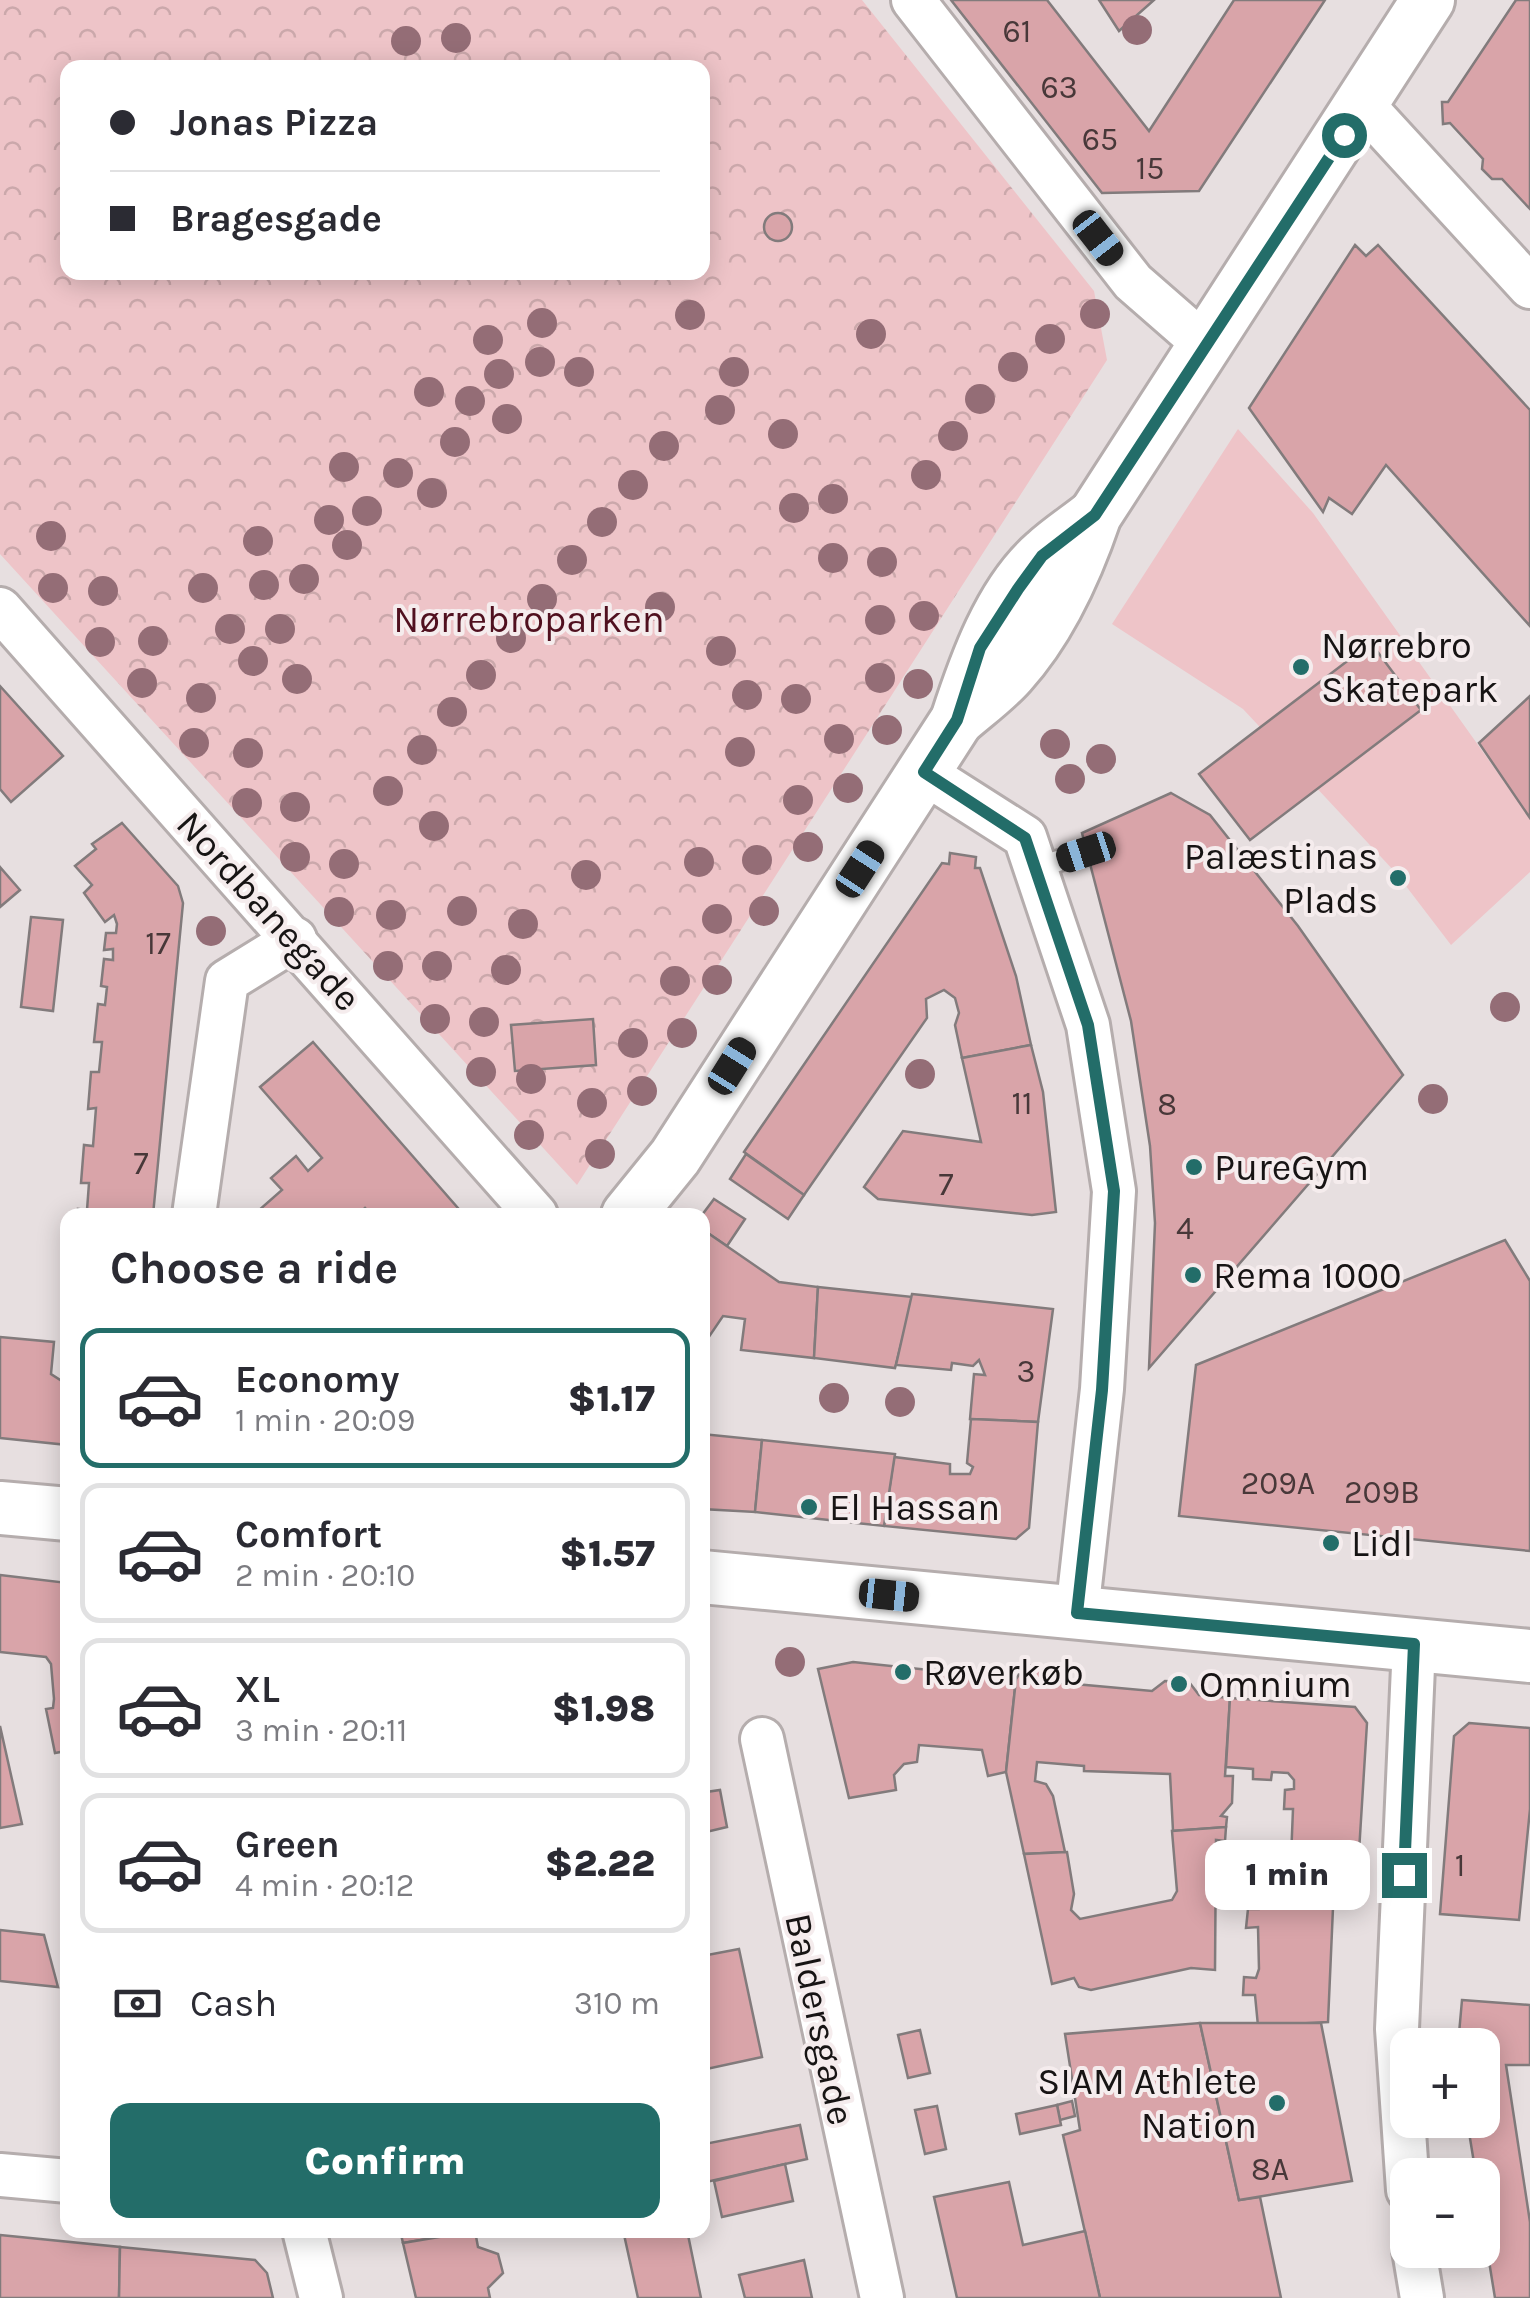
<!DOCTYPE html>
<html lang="en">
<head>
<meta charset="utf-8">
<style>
  :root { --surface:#fff; --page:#f7f7f7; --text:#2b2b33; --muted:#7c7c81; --line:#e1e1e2; --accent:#236d69 }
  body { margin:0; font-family:Karla,sans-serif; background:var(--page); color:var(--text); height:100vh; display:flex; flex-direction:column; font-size:38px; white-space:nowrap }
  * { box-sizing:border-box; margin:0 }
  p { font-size:32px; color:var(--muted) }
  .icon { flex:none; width:55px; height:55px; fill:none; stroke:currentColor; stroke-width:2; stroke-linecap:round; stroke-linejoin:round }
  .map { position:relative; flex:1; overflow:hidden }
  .drawer { position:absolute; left:60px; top:1208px; width:650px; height:1030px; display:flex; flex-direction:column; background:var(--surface); border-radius:20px; box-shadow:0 5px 25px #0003 }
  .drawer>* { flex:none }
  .guide { position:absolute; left:60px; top:60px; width:650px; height:220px; border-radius:20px; box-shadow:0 5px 25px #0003; display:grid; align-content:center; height:220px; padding:0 50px; background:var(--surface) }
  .fabs { position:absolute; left:1390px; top:2028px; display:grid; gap:20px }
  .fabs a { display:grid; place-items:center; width:110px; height:110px; border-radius:20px; background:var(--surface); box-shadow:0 5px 25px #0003; font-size:50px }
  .end { position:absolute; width:45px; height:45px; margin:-22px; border:12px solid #236d69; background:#fff; box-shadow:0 0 0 5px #fff }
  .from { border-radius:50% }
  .bubble { position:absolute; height:70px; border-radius:20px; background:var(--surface); box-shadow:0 5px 25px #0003; font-size:32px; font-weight:800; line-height:70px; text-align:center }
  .car { position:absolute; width:30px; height:60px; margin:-30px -15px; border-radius:12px; box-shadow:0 0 8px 2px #0007; background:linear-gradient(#222 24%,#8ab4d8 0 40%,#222 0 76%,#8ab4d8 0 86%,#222 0) }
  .guide b { display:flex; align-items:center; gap:35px; height:95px; font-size:38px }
  .guide b+b { border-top:2px solid var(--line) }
  .guide i { width:25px; height:25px; background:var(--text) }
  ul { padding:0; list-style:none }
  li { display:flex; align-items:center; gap:30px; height:140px; margin:0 20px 15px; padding:0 30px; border:5px solid var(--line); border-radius:20px }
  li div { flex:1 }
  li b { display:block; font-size:38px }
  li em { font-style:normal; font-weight:800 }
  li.active { border-color:var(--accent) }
  li>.icon { width:90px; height:90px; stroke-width:1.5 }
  h2 { padding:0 50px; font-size:45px; line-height:120px }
  .pay { display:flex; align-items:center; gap:25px; height:110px; padding:0 50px; font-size:38px }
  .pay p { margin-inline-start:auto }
  .button { display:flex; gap:20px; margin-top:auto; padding:20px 50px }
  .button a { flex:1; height:115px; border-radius:20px; background:var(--accent); color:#fff; font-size:40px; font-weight:800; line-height:115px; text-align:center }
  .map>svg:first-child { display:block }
  .park { fill:url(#park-crowns); fill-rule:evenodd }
  .garden { fill:#eec4c8 }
  .building { fill:#d9a4a9; stroke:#827b7c; stroke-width:2.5 }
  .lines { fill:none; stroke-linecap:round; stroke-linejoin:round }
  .service-casing { stroke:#b5adad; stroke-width:25 }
  .minor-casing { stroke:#b5adad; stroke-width:48 }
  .tertiary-casing { stroke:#b5adad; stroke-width:58 }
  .service { stroke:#fff; stroke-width:20 }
  .minor { stroke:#fff; stroke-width:42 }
  .tertiary { stroke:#fff; stroke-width:52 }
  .tree { fill:#946d76 }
  .route { stroke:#236d69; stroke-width:12 }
  .poi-dot { fill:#236d69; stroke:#f5eced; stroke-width:4 }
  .labels { text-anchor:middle; stroke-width:8; stroke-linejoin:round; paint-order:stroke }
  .number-label { font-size:32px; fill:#483839 }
  .park-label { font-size:38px; fill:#50101f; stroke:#f5eced }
  .poi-label { font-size:38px; fill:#171414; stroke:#f5eced; text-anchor:start }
  .street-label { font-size:38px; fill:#171414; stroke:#f5eced }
</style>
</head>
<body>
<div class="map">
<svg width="1530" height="2298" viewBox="0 0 1530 2298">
  <defs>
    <pattern id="park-crowns" width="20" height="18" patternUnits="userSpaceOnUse" patternTransform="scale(2.5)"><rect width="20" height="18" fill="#eec4c8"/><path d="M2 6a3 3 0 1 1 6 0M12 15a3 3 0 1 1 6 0" fill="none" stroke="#cba8ab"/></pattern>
  </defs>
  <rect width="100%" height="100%" fill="#e7dfe0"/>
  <path class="park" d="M0,0h862l232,291 13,69 -530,825 -577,-631zM68,68h634v204h-634z"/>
  <polygon class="garden" points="1238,429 1313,513 1530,818 1530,872 1451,945 1396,873 1243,709 1112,624"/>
  <g class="building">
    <polygon points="951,0 1047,0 1149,131 1234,0 1325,0 1199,191 1102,193"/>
    <polygon points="1099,0 1154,0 1119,31"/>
    <polygon points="1516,0 1530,0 1530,209 1502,179 1492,179 1482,169 1483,159 1450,123 1443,124 1442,102 1448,102"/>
    <circle cx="778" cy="227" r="14"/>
    <polygon points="1355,245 1366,256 1378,245 1530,410 1530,626 1386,465 1352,514 1329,498 1323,512 1249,408"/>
    <polygon points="1371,643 1421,710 1250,840 1199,774"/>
    <polygon points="0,686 63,756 11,802 0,789"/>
    <polygon points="1530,696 1530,818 1479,743"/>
    <polygon points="1171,793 1210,815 1298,926 1403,1075 1149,1368 1155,1223 1150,1146 1131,1021 1082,833"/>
    <polygon points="122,823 178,886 183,903 153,1215 78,1215 78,1209 87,1210 89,1183 81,1183 84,1145 93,1146 96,1108 88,1109 91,1072 99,1072 102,1042 94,1042 98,1004 105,1005 107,987 101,986 104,959 113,960 113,949 104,950 106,933 116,933 117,924 114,915 105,922 84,893 92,885 75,866 96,849 92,844"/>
    <polygon points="950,853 976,857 975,868 980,868 1016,976 1031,1045 962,1058 955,1025 959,1013 955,998 944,990 926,999 927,1018 804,1195 744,1152 942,863 949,864"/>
    <polygon points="0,867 20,890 0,907"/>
    <polygon points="31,917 63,920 53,1011 21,1007"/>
    <polygon points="593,1019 596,1065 515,1071 511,1025"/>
    <polygon points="313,1042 464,1215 372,1215 365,1208 357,1215 262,1215 258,1211 282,1190 271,1178 296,1156 308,1171 322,1158 260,1087"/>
    <polygon points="1031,1045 1043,1092 1056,1212 1032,1215 878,1199 864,1187 903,1131 981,1142 962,1058"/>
    <polygon points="746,1154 804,1195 788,1219 730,1179"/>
    <polygon points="714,1199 745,1219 727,1246 702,1229 702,1215"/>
    <polygon points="702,1229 779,1282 818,1287 814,1358 741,1350 745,1319 723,1316 702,1347"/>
    <polygon points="1505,1240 1530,1281 1530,1551 1179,1516 1196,1365"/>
    <polygon points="818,1287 913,1297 895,1368 814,1358"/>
    <polygon points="912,1294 1053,1309 1038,1422 970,1419 974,1374 985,1375 979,1360 973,1366 952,1363 951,1370 896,1365"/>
    <polygon points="0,1337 54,1342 51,1374 68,1385 68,1445 0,1438"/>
    <polygon points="971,1419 1038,1422 1029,1528 1016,1539 884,1526 894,1457 950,1464 950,1474 970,1474 973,1467 967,1463"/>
    <polygon points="702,1434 762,1440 755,1512 702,1509"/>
    <polygon points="762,1440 895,1454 884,1526 755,1512"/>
    <polygon points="0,1575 68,1583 68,1756 66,1751 55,1753 46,1709 53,1708 54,1699 51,1664 46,1657 0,1652"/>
    <polygon points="853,1662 1016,1679 1006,1772 988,1776 982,1750 919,1745 917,1762 904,1764 894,1775 896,1790 849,1798 818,1669"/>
    <polygon points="1025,1665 1047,1667 1053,1682 1152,1691 1165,1681 1189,1682 1199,1695 1230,1698 1225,1776 1233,1776 1232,1803 1221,1816 1227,1817 1226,1827 1173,1831 1170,1774 1084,1771 1084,1766 1037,1762 1035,1781 1046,1784 1053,1796 1065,1852 1024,1854 1006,1772 1016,1679"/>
    <polygon points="1230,1698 1355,1707 1367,1723 1357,1884 1290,1883 1293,1809 1284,1809 1285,1790 1294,1789 1294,1780 1288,1773 1272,1772 1271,1780 1253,1779 1253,1769 1226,1767"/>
    <polygon points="1469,1723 1530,1728 1530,1809 1519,1920 1440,1914 1454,1736"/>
    <polygon points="0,1726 22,1824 0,1828"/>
    <polygon points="702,1777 706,1792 720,1790 727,1827 702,1833"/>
    <polygon points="1226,1827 1225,1841 1216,1840 1215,1970 1191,1968 1091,1990 1079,1987 1074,1978 1052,1984 1024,1854 1067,1852 1074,1894 1071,1910 1080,1919 1172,1900 1177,1891 1172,1831"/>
    <polygon points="1263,1881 1334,1885 1328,2022 1258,2026 1255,1995 1243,1995 1244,1977 1256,1978 1259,1969 1258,1927 1246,1928 1248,1909 1259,1909 1262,1903"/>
    <polygon points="0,1930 44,1935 58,1987 0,1981"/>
    <polygon points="739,1949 762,2057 702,2070 702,1956"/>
    <polygon points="1462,2000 1530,2005 1530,2065 1506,2065 1530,2222 1530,2298 1495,2298 1482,2218 1482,2175 1476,2175 1467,2120 1482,2120 1482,2045 1458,2045"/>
    <polygon points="1200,2023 1239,2200 1260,2197 1281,2298 1100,2298 1063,2135 1080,2130 1065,2034"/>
    <polygon points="1200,2023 1321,2023 1352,2181 1239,2200"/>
    <polygon points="920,2030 930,2073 908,2078 898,2035"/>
    <polygon points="1072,2101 1075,2116 1060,2120 1057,2105"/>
    <polygon points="1057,2105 1061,2125 1020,2134 1016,2114"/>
    <polygon points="937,2106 946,2149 925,2154 915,2110"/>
    <polygon points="800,2125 807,2159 702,2183 702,2141 705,2144"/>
    <polygon points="785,2164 793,2201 722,2217 714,2181"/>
    <polygon points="1009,2182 1023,2245 1085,2231 1100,2298 957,2298 934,2197"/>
    <polygon points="400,2230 475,2230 475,2231 403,2243"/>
    <polygon points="623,2230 687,2230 701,2298 638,2298"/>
    <polygon points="475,2231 478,2247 498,2254 503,2273 488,2288 490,2298 416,2298 403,2243"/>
    <polygon points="0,2235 120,2247 119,2298 0,2298"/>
    <polygon points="120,2247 255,2260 267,2273 273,2298 119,2298"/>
    <polygon points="804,2260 812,2298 745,2298 739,2275"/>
  </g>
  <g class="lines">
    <g class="service-casing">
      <polyline id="service" points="1036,868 1086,852"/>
    </g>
    <g class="minor-casing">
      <g id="minor">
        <polyline points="913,0 1133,282 1204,344"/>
        <polyline points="1363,105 1530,287"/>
        <polyline points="0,609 536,1215"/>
        <polyline points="923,772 1025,837 1088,1025 1114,1191 1102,1389 1077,1613"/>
        <polyline points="194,1215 227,981 295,939"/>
        <polyline points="762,1739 882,2298"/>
        <polyline points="0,2175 68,2181"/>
        <polyline points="1408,2190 1397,2029 1414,1644"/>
        <polyline points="304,2230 321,2298"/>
        <polyline points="1414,2250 1422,2298"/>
      </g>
    </g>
    <g class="tertiary-casing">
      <g id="tertiary">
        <path d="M957,720c17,-15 38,-30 53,-47 40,-44 66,-102 85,-158l333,-515"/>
        <path d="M628,1215l47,-58 282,-437c18,-55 43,-127 88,-166 15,-14 34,-26 50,-39"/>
        <polyline points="0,1508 68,1514"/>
        <polyline points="702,1577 1530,1656"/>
      </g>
    </g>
    <use href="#service" class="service"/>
    <use href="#minor" class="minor"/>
    <use href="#tertiary" class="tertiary"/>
  </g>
  <g class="tree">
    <circle cx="1137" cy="30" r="15"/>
    <circle cx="456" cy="38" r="15"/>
    <circle cx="406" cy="41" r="15"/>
    <circle cx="1095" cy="314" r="15"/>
    <circle cx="690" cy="315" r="15"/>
    <circle cx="542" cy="323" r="15"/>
    <circle cx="871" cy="334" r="15"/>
    <circle cx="1050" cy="339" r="15"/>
    <circle cx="488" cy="340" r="15"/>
    <circle cx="540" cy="362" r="15"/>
    <circle cx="1013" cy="367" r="15"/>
    <circle cx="579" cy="372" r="15"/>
    <circle cx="734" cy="372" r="15"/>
    <circle cx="499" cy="374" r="15"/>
    <circle cx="429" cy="392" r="15"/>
    <circle cx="980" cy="399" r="15"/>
    <circle cx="470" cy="401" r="15"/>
    <circle cx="720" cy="410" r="15"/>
    <circle cx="507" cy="419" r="15"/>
    <circle cx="783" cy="434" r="15"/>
    <circle cx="953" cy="436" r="15"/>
    <circle cx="455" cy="442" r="15"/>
    <circle cx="664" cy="446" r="15"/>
    <circle cx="344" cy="467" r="15"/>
    <circle cx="398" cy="473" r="15"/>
    <circle cx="926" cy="475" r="15"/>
    <circle cx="633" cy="485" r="15"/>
    <circle cx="432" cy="493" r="15"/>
    <circle cx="833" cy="499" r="15"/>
    <circle cx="794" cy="508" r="15"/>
    <circle cx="367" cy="511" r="15"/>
    <circle cx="329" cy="520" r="15"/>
    <circle cx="602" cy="522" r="15"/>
    <circle cx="51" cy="536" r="15"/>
    <circle cx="258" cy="541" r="15"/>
    <circle cx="347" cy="545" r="15"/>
    <circle cx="833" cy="558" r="15"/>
    <circle cx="572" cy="560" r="15"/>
    <circle cx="882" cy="562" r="15"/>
    <circle cx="304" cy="579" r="15"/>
    <circle cx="264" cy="585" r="15"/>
    <circle cx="53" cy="588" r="15"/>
    <circle cx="203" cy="588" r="15"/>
    <circle cx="103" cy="591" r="15"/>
    <circle cx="542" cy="599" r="15"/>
    <circle cx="660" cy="607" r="15"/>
    <circle cx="924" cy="616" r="15"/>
    <circle cx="880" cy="620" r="15"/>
    <circle cx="230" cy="629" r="15"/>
    <circle cx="280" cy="629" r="15"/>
    <circle cx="511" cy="638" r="15"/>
    <circle cx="153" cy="641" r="15"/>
    <circle cx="100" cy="642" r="15"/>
    <circle cx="721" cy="651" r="15"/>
    <circle cx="253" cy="661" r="15"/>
    <circle cx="481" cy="675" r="15"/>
    <circle cx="880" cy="678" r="15"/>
    <circle cx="297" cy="679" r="15"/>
    <circle cx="142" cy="683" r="15"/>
    <circle cx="918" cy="684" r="15"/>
    <circle cx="747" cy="695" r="15"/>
    <circle cx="201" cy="698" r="15"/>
    <circle cx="796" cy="699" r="15"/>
    <circle cx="452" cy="712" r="15"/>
    <circle cx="887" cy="730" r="15"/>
    <circle cx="839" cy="739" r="15"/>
    <circle cx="194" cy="743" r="15"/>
    <circle cx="1055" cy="744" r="15"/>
    <circle cx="422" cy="750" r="15"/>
    <circle cx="740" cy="752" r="15"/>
    <circle cx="248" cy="753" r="15"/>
    <circle cx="1101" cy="759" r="15"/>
    <circle cx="1070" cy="779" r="15"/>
    <circle cx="848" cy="788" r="15"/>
    <circle cx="388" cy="791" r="15"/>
    <circle cx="798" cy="800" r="15"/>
    <circle cx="247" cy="803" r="15"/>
    <circle cx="295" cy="807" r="15"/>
    <circle cx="434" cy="826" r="15"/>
    <circle cx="808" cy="847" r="15"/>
    <circle cx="295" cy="857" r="15"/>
    <circle cx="757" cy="860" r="15"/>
    <circle cx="699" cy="862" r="15"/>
    <circle cx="344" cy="864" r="15"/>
    <circle cx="586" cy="875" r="15"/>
    <circle cx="462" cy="911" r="15"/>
    <circle cx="764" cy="911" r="15"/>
    <circle cx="339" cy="912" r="15"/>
    <circle cx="391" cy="915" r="15"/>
    <circle cx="717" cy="919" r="15"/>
    <circle cx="523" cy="924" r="15"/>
    <circle cx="211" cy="931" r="15"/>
    <circle cx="388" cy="966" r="15"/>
    <circle cx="437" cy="966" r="15"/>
    <circle cx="506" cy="970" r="15"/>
    <circle cx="717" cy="980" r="15"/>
    <circle cx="675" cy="981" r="15"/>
    <circle cx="1505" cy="1007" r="15"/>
    <circle cx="435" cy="1019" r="15"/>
    <circle cx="484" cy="1022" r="15"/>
    <circle cx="682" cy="1033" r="15"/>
    <circle cx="633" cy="1043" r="15"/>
    <circle cx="481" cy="1072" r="15"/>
    <circle cx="920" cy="1074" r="15"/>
    <circle cx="531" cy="1079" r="15"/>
    <circle cx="642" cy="1091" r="15"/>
    <circle cx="1433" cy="1099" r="15"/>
    <circle cx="592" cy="1103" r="15"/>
    <circle cx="529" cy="1135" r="15"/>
    <circle cx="600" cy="1154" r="15"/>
    <circle cx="834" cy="1398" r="15"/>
    <circle cx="900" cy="1402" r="15"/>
    <circle cx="790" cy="1662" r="15"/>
  </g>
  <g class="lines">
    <polyline class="route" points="1344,135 1095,515 1042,556 1018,589 980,648 957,720 924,772 1025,838 1088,1025 1114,1191 1102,1390 1077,1613 1414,1644 1404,1875"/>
  </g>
  <g class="poi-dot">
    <circle cx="1301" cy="667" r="10"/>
    <circle cx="1398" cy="878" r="10"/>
    <circle cx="1194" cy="1167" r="10"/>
    <circle cx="1193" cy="1275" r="10"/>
    <circle cx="809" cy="1507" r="10"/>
    <circle cx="1331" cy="1543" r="10"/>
    <circle cx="903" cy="1672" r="10"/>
    <circle cx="1179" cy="1684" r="10"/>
    <circle cx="1277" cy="2103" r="10"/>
  </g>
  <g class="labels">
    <g class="number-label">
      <text x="1017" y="42">61</text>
      <text x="1059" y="98">63</text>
      <text x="1100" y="150">65</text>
      <text x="1150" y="179">15</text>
      <text x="158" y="954">17</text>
      <text x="1022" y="1114">11</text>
      <text x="1167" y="1115">8</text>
      <text x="141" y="1174">7</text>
      <text x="946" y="1195">7</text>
      <text x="1185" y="1239">4</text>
      <text x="1026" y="1382">3</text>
      <text x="1278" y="1494">209A</text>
      <text x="1382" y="1503">209B</text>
      <text x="1460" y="1876">1</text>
      <text x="1270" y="2180">8A</text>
    </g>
    <g class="park-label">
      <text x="529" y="632">Nørrebroparken</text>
    </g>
    <g class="poi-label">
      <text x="1321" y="658">Nørrebro<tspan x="1321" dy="44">Skatepark</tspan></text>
      <text x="1378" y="869" text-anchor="end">Palæstinas<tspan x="1378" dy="44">Plads</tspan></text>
      <text x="1214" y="1180">PureGym</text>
      <text x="1213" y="1288">Rema 1000</text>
      <text x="829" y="1520">El Hassan</text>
      <text x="1351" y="1556">Lidl</text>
      <text x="923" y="1685">Røverkøb</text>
      <text x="1199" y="1697">Omnium</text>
      <text x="1257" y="2094" text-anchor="end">SIAM Athlete<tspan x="1257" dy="44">Nation</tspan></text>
    </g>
    <g class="street-label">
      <text transform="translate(269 911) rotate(48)" y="13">Nordbanegade</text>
      <text transform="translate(820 2019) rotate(78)" y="13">Baldersgade</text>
    </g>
  </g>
</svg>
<div class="fabs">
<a>+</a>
<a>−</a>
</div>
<i class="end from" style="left:1344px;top:135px"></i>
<i class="end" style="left:1404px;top:1875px"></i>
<div class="bubble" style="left:1205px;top:1840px;width:165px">1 min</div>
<i class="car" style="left:1098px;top:238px;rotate:142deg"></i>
<i class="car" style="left:1086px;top:852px;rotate:252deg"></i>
<i class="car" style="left:860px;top:869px;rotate:33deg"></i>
<i class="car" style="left:732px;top:1066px;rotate:32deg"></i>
<i class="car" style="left:889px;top:1595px;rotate:96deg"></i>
<div class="guide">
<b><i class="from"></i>Jonas Pizza</b>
<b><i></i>Bragesgade</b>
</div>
<section class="drawer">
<h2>Choose a ride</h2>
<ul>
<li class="active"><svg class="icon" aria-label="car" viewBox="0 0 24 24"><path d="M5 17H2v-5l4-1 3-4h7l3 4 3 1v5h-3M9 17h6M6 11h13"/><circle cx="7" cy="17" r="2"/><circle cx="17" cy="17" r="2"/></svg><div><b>Economy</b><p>1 min · 20:09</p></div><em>$1.17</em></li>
<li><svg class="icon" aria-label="car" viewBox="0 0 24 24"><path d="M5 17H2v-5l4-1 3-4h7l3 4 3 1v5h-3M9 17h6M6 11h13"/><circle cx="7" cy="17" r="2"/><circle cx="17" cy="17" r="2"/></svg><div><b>Comfort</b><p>2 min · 20:10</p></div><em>$1.57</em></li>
<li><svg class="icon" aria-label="car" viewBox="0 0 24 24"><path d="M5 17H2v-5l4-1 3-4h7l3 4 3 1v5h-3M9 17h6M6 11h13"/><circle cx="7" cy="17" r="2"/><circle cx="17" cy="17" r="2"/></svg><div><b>XL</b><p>3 min · 20:11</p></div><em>$1.98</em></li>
<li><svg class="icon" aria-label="car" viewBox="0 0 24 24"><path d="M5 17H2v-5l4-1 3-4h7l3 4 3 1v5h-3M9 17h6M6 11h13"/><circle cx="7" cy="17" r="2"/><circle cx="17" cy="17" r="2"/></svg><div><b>Green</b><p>4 min · 20:12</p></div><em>$2.22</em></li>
</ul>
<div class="pay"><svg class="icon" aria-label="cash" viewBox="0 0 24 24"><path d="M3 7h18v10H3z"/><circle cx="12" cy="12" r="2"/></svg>Cash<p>310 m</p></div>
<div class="button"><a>Confirm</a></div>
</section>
</div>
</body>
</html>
